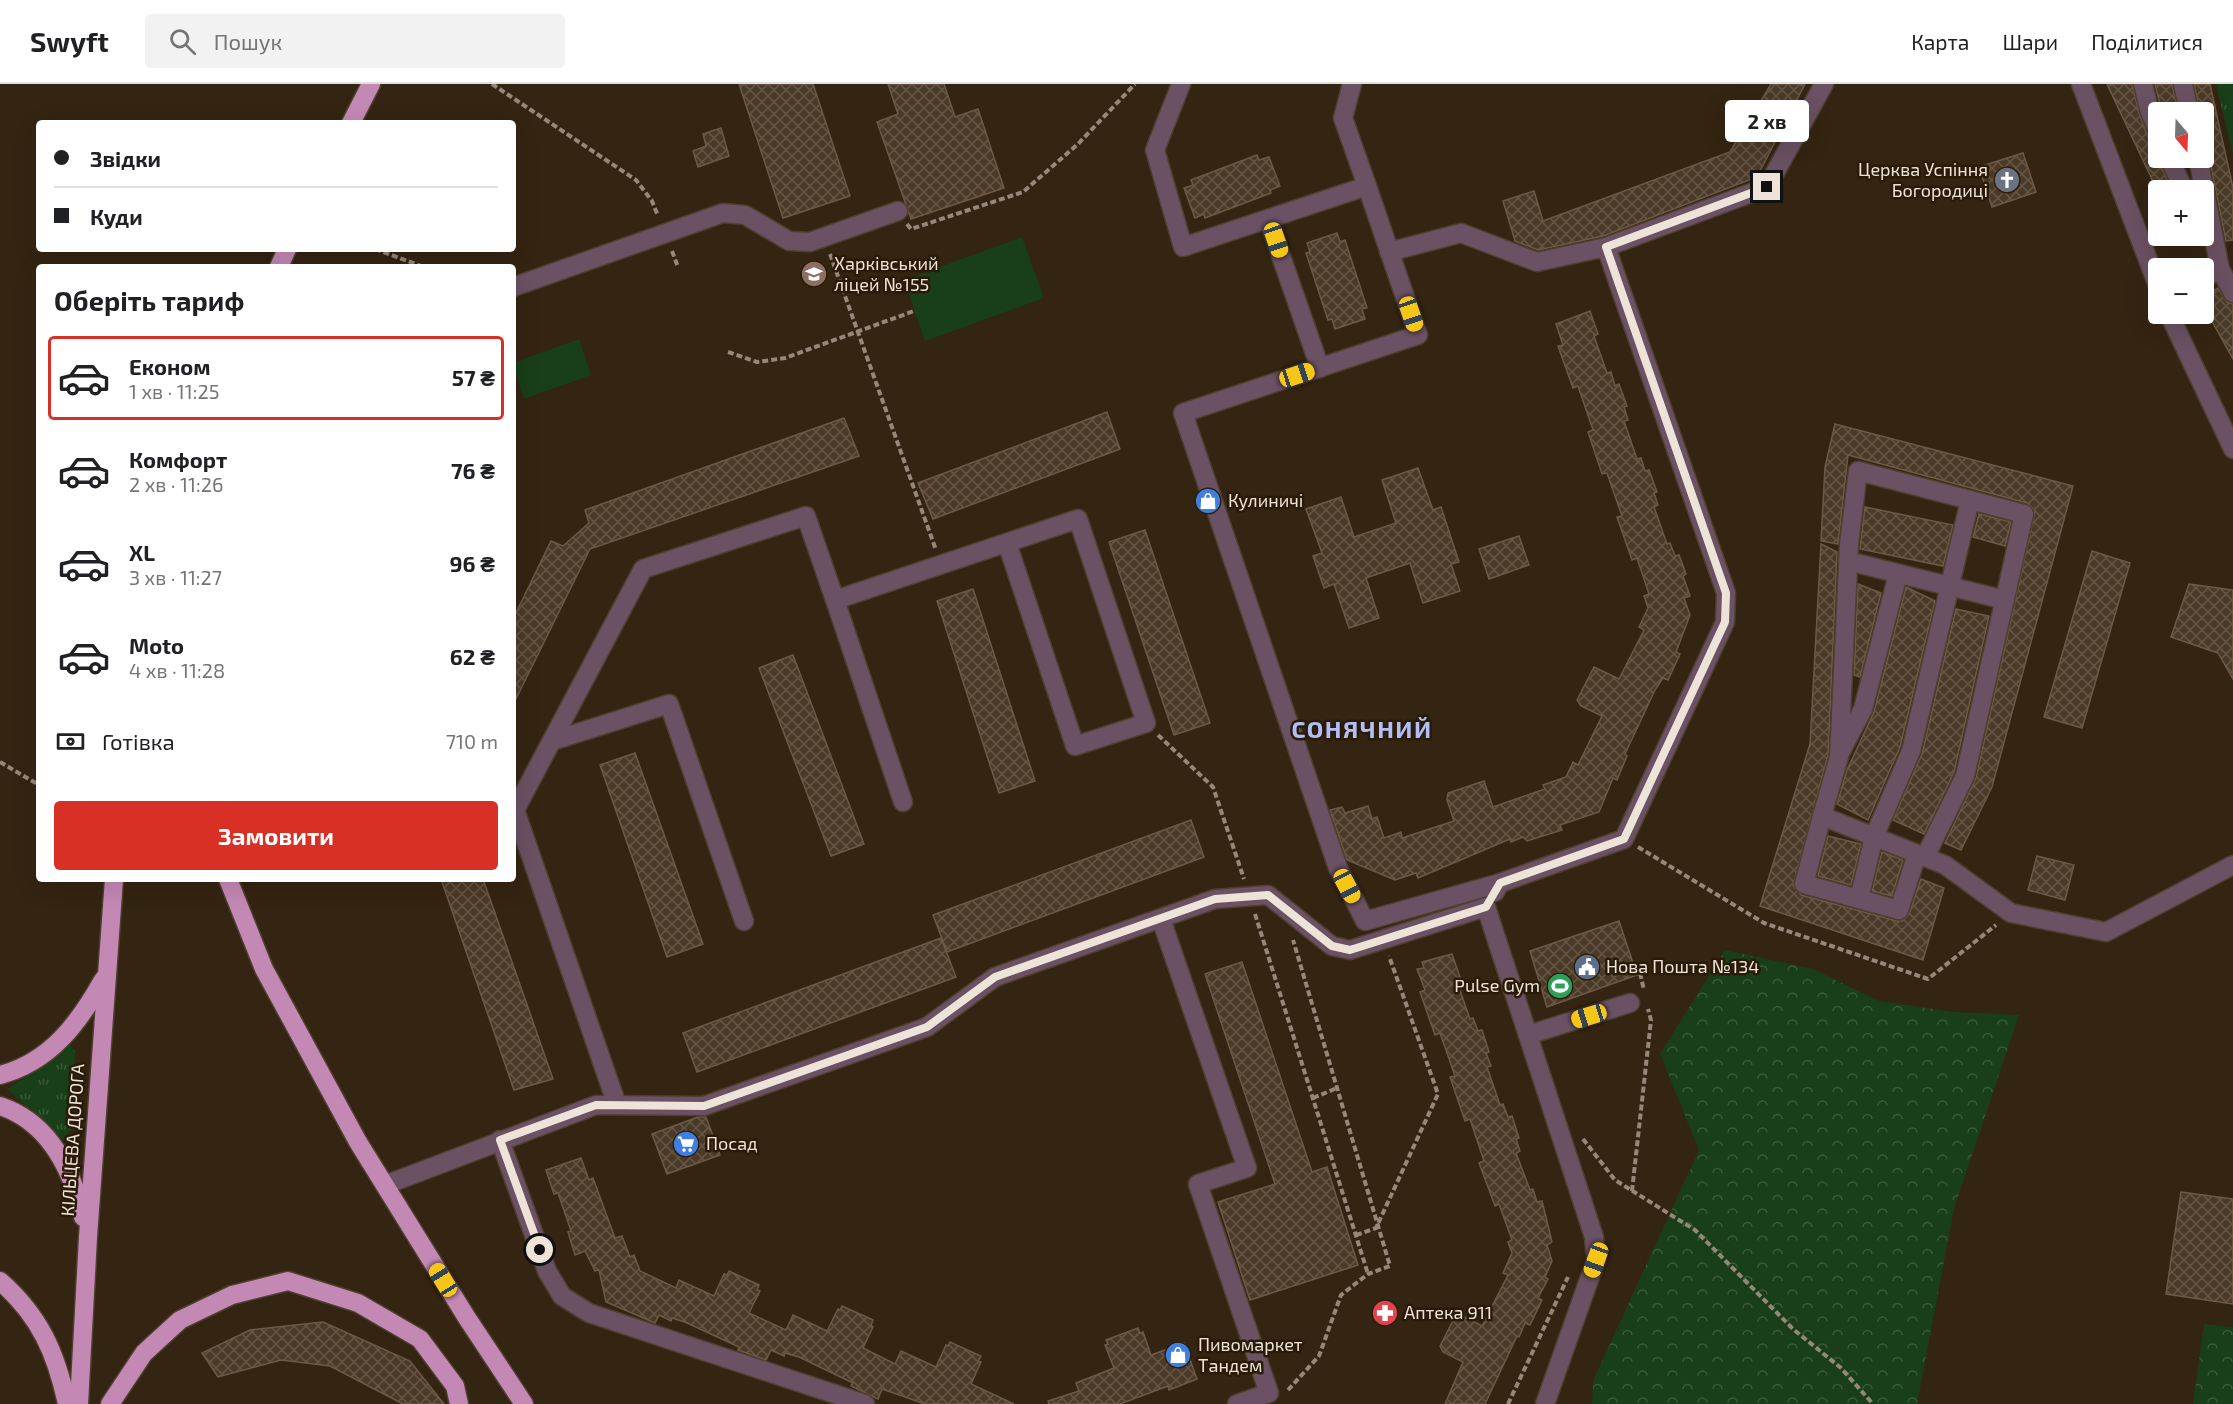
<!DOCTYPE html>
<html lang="uk">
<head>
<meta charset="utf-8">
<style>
  :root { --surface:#fff; --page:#f2f2f2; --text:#202124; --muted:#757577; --line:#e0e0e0; --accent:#d93025 }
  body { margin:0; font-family:"Exo 2",sans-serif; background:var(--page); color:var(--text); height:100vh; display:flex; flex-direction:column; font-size:22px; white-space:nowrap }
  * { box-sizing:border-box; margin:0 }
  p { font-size:20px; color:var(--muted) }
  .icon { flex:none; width:33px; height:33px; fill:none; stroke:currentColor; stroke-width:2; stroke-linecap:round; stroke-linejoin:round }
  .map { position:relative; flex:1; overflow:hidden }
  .drawer { position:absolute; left:36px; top:180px; width:480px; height:618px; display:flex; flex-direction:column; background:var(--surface); border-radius:6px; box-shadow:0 6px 24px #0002 }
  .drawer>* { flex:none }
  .guide { position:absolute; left:36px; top:36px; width:480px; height:132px; border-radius:6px; box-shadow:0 6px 24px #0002; display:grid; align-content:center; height:132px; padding:0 18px; background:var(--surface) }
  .needle { width:39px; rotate:161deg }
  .tools { position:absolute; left:2148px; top:18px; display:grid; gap:12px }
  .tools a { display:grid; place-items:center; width:66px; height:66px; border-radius:6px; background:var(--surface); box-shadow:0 6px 24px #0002; font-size:30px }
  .end { position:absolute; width:27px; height:27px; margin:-14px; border:8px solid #eee3d8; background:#111; box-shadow:0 0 0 3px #111 }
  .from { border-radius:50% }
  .bubble { position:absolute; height:42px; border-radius:6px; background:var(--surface); box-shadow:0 6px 24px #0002; font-size:20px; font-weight:700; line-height:42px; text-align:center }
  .car { position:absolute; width:18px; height:36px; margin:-18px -9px; border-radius:8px; box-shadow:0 0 4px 2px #0007; background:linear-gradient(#f5c518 24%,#345 0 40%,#f5c518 0 76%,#345 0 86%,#f5c518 0) }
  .guide b { display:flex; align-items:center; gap:21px; height:57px; font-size:22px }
  .guide b+b { border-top:2px solid var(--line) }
  .guide i { width:15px; height:15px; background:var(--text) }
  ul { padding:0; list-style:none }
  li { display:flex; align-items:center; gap:18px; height:84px; margin:0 12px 9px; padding:0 6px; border:3px solid transparent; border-radius:6px }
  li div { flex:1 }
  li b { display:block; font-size:22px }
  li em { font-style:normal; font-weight:700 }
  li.on { border-color:var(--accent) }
  li>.icon { width:54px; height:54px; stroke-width:1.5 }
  h2 { padding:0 18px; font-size:27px; line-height:72px }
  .pay { display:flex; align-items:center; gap:15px; height:66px; padding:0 18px; font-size:22px }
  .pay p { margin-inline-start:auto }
  .primary-button { display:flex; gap:12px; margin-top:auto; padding:12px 18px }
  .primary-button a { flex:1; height:69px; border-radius:6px; background:var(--accent); color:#fff; font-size:24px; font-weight:700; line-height:69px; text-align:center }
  header { display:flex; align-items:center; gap:36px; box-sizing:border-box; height:84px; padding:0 30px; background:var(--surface); border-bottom:2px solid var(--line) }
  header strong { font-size:28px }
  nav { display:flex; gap:33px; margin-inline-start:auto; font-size:21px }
  .search { width:420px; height:54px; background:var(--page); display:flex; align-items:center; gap:15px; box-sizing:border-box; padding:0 21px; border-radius:6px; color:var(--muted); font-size:22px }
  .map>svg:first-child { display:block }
  .grass { fill:url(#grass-tufts) }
  .forest { fill:url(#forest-crowns) }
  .pitch { fill:#183f17 }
  .building { fill:url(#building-cross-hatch); stroke:#6c5946; stroke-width:1.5 }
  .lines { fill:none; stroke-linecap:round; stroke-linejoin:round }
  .minor-casing { stroke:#4e3f2e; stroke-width:21 }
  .highway-casing { stroke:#4e3f2e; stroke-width:21 }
  .path { stroke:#958779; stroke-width:4; stroke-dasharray:6 3; stroke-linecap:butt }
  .minor { stroke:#6a5163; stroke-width:18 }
  .highway { stroke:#c488b5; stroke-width:18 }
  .route { stroke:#eee3d8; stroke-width:8 }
  .labels { text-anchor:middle; stroke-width:5; stroke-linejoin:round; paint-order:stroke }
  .poi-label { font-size:18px; fill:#eee3d8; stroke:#2a1b09; text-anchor:start }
  .street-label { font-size:18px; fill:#eee3d8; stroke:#2a1b09 }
  .district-label { font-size:24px; font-weight:bold; letter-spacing:1.5px; fill:#b2bdf5; stroke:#2a1b09 }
</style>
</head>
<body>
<header>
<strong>Swyft</strong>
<div class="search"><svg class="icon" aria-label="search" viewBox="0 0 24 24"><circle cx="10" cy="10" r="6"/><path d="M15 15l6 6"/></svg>Пошук</div>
<nav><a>Карта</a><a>Шари</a><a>Поділитися</a></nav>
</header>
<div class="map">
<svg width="2233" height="1320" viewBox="0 0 2233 1320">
  <defs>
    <pattern id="grass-tufts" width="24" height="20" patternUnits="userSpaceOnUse" patternTransform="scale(1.5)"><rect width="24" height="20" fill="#183f17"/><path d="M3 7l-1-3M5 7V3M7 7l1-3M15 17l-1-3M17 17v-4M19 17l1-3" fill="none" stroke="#3a5b38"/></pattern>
    <pattern id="forest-crowns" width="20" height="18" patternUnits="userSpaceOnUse" patternTransform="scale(1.5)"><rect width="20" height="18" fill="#183f17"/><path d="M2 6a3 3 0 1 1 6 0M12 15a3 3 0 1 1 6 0" fill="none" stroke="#3a5b38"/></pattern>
    <pattern id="building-cross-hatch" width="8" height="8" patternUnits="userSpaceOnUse" patternTransform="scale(1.5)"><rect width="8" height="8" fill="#4b3a27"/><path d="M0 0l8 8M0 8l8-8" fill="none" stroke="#655646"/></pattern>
  </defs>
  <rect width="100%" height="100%" fill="#342412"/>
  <g class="grass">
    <polygon points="2216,0 2233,0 2233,71"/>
    <polygon points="69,960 75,967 71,1046 64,1056 7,1005 35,987"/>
  </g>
  <g class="forest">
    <polygon points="1725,866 1813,885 1879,917 1954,928 2019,931 1954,1125 1917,1320 1592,1320 1593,1297 1699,1066 1660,970"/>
    <polygon points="2204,1240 2233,1243 2233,1320 2193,1320"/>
  </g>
  <g class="pitch">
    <polygon points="1022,153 1044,214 925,257 904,196"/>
    <polygon points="579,255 591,291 524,315 513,279"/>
  </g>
  <g class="building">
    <polygon points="739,0 813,0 850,112 783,134"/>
    <polygon points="888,0 944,0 955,33 978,25 1004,104 911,135 877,38 898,30"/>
    <polygon points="1771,0 1805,0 1757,93 1603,152 1538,166 1515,157 1503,117 1534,107 1543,137 1730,68"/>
    <polygon points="2107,0 2132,0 2139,29 2148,53 2158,64 2159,78 2172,106 2157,106"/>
    <polygon points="2155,0 2172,0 2178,28 2162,28"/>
    <polygon points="2194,0 2210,0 2233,104 2233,156 2226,157 2209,72 2204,57 2204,28 2200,28"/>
    <polygon points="721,44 729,72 698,83 693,67 706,62 703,50"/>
    <polygon points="2023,69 2036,108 1992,123 1979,83"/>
    <polygon points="1257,71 1259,76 1269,73 1280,102 1270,106 1271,109 1205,134 1204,130 1195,134 1184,104 1193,101 1191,96"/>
    <polygon points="1337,149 1340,158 1345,156 1367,224 1362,225 1365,235 1335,245 1332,235 1328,236 1306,169 1310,168 1307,159"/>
    <polygon points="2218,204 2227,218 2233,220 2233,275 2204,223 2204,212"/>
    <polygon points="1590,227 1598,250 1594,252 1607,289 1611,288 1615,302 1619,300 1627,322 1624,323 1628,336 1624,337 1637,375 1641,374 1645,387 1649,386 1657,408 1654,409 1658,421 1654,423 1667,460 1670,459 1675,472 1679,471 1686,490 1683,492 1690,512 1684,514 1690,531 1676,568 1680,570 1668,596 1663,594 1655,606 1625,670 1627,672 1617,696 1613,694 1599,728 1560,741 1562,746 1527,757 1523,753 1511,758 1510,755 1418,794 1416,789 1395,796 1347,776 1330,726 1342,723 1345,729 1368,722 1372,735 1377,733 1384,754 1401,748 1402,754 1454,737 1447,716 1448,709 1484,697 1493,723 1545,705 1543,701 1566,693 1573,678 1578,681 1602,632 1581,622 1577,616 1594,583 1619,595 1644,546 1639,543 1648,524 1644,512 1649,510 1637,474 1632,476 1617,433 1622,432 1607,389 1602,390 1588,348 1593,346 1578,302 1573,304 1558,262 1563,261 1556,240"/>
    <polygon points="1107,328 1120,365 933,435 918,399"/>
    <polygon points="844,334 859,372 590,465 513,621 513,535 551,457 563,462 589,439 585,426"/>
    <polygon points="1835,340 2073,402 1992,703 1961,766 1945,759 1976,694 2035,427 2027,419 1848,371 1838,460 1821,457 1825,383"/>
    <polygon points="1418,384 1433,426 1441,423 1459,478 1451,480 1460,507 1423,519 1410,479 1366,494 1379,534 1349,544 1334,500 1324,504 1313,472 1322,469 1306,425 1341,413 1354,453 1396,439 1382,396"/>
    <polygon points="1865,423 1953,441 1943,482 1860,465"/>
    <polygon points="1979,430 2011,438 2005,462 1973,453"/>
    <polygon points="1145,446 1210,639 1174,651 1109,458"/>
    <polygon points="1519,452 1529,481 1489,495 1479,465"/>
    <polygon points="1821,460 1837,468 1828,671 1793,802 1801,811 1897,837 1902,837 1909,830 1921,795 1944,804 1923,876 1760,822 1810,660"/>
    <polygon points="2092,467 2130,479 2082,644 2044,633"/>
    <polygon points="1858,500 1881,509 1860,593 1854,591"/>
    <polygon points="2189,500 2233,506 2233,595 2218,569 2171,553"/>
    <polygon points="1906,503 1935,517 1900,663 1868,736 1837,720 1847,686 1874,628"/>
    <polygon points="973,505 1035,697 999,709 937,517"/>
    <polygon points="1956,525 1989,532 1954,688 1924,750 1893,736 1922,670"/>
    <polygon points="793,571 864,760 831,772 759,584"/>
    <polygon points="635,669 703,860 667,873 600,681"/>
    <polygon points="1191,736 1204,773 947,868 933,831"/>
    <polygon points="1828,752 1861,760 1851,801 1818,792"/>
    <polygon points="1882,768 1903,776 1892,812 1872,807"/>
    <polygon points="2037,772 2074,781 2065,816 2028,806"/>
    <polygon points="441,795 483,795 553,995 514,1006"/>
    <polygon points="1619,837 1637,891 1547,923 1530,867"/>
    <polygon points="941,854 956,893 697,988 683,949"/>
    <polygon points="1452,870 1461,896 1457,898 1470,935 1473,934 1478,947 1482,946 1489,968 1486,969 1491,982 1487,983 1500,1021 1503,1020 1508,1033 1512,1032 1519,1054 1516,1055 1520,1067 1516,1069 1530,1106 1533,1105 1537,1118 1542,1117 1552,1158 1547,1161 1552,1177 1545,1193 1548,1195 1538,1214 1542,1216 1530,1241 1525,1239 1519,1253 1517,1252 1485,1320 1445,1320 1463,1278 1443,1268 1440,1262 1457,1229 1482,1242 1508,1191 1503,1189 1512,1169 1508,1158 1512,1156 1499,1120 1495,1122 1479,1079 1484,1077 1470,1035 1465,1037 1450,993 1455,992 1440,949 1435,951 1420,908 1425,906 1417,885 1424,884 1422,878"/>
    <polygon points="1242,878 1312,1088 1327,1083 1358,1181 1250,1216 1218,1118 1275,1100 1205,890"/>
    <polygon points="698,1033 706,1033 720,1071 667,1090 652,1050"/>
    <polygon points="581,1074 589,1096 593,1094 615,1154 622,1152 630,1173 634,1171 640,1187 676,1204 679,1196 714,1212 724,1190 727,1191 729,1187 759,1201 757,1206 760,1207 749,1229 786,1246 793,1231 827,1247 838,1225 840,1226 842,1222 873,1236 871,1241 873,1243 863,1264 895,1280 901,1267 936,1283 946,1261 948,1262 950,1258 981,1272 978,1277 981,1278 971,1300 1014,1320 925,1320 882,1305 878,1315 851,1302 853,1299 799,1273 785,1269 784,1272 771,1266 766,1276 738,1266 739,1263 685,1238 672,1234 671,1237 659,1231 655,1239 606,1218 599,1186 595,1187 585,1167 575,1171 568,1148 571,1147 558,1109 554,1110 546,1086"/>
    <polygon points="2181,1108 2233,1115 2233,1220 2166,1210"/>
    <polygon points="323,1238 410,1277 444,1320 403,1320 330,1282 281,1276 218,1293 202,1269 250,1246"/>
    <polygon points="1138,1244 1140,1249 1143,1248 1151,1271 1184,1259 1197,1295 1169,1306 1168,1302 1120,1320 1049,1320 1048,1317 1079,1307 1076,1299 1114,1284 1105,1261 1108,1260 1106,1256"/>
  </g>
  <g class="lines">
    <g class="minor-casing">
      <g id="minor">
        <polyline points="1181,0 1155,66 1183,163 1367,102 1418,251 1183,329 1338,784 1365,837 1500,799"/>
        <polyline points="1352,0 1343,34 1367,102"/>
        <polyline points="2081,0 2158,202"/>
        <polyline points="2143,0 2149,25 2158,48"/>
        <polyline points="2183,0 2189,28"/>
        <polyline points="2169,74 2184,106"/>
        <polyline points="2198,74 2220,185"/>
        <polyline points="1268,135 1320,284"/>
        <polyline points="1389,168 1461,149 1537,178 1606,163"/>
        <polyline points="2204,194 2220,185 2233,209"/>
        <polyline points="513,203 723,129 745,131 789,157 810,158 898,127"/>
        <polyline points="2169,230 2233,365"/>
        <polyline points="1848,477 2005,516"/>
        <polyline points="835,516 903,718"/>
        <polyline points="552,657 669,620 744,837"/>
        <polyline points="1841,667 1863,625 1898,490"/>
        <polyline points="1822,732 1839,673 1849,460 1858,387 2024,430 1965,692 1925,773"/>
        <polyline points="1917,770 1899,826 1804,800 1822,732 1945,781 2011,829 2106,848 2233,781"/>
        <polyline points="1495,808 1500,799 1624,755 1725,538 1726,509 1606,163 1767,103 1824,0"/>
        <polyline points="1859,815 1874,753 1911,667 1970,416"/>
        <polyline points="1161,835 1247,1084 1198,1100 1269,1309 1237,1320"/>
        <polyline points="1528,951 1630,919"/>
        <polyline points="617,1021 515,726 643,485 806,432 835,516 1078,435 1146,639 1075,662 1007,459"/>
        <polyline points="500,1056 547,1187 562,1212 589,1229 865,1320"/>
        <polyline points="385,1101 596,1021 704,1022 927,943 995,893 1215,815 1268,811 1332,862 1350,866 1486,823 1594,1153 1596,1176 1545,1320"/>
      </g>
    </g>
    <g class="highway-casing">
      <g id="highway">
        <polyline points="351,39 371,0"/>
        <polyline points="279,183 287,165"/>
        <polyline points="228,795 264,885 358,1058 467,1234 524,1320"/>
        <path d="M0,991c50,-13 79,-52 103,-95"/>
        <path d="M0,1022c49,16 72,64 83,111"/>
        <path d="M0,1197c40,35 56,72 67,123"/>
        <polyline points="79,1320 88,1153 114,795"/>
        <polyline points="110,1320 144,1269 180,1236 232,1211 288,1197 358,1219 420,1255 455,1302 459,1320"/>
      </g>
    </g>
    <g class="path">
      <polyline points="492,0 636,96 652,117 658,132"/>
      <polyline points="907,140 911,145 1023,108 1078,60 1135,0"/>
      <polyline points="375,165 424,183"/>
      <polyline points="672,167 678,183"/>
      <polyline points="830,170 936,466"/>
      <polyline points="728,268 757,278 785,274 914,227"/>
      <polyline points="1158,651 1213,703 1244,795"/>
      <polyline points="0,678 39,701"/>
      <polyline points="1638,763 1764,839 1928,895 1996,841"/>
      <polyline points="1255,830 1368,1190"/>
      <polyline points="1640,889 1644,906"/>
      <polyline points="1313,1014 1337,1004"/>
      <polyline points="1583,1055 1615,1096 1695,1146 1793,1245 1841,1284 1873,1320"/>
      <polyline points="1632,1107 1651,936 1648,925"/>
      <polyline points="1356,1151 1376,1144 1438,1010 1389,872"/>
      <polyline points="1288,1306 1319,1272 1341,1211 1368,1190 1390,1182 1293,856"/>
      <polyline points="1508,1320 1568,1193"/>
    </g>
    <use href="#minor" class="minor"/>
    <use href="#highway" class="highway"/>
  </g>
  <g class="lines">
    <polyline class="route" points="540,1166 500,1056 596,1021 704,1022 927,943 995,893 1215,815 1268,811 1332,862 1350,866 1486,823 1500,799 1624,755 1725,538 1726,509 1606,163 1767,103"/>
  </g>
  <defs>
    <g id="church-disc" transform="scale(1.35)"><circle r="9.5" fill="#6b7280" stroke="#2a1b09"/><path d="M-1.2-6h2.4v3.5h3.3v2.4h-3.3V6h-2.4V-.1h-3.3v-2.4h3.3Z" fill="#fff"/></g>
    <g id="school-disc" transform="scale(1.35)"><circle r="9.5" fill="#8d6e63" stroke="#2a1b09"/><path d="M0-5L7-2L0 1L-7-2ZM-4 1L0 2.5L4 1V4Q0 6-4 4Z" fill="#fff"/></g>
    <g id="shop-disc" transform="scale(1.35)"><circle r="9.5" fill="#3f7fe0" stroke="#2a1b09"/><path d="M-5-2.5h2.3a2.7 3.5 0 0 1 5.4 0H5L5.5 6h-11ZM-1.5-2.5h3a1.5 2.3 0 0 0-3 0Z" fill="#fff"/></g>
    <g id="civic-disc" transform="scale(1.35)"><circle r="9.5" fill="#5c6f8a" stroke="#2a1b09"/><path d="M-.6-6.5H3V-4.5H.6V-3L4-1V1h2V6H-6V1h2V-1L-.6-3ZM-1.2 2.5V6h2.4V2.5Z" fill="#fff"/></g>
    <g id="stadium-disc" transform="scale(1.35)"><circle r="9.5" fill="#2e9e5b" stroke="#2a1b09"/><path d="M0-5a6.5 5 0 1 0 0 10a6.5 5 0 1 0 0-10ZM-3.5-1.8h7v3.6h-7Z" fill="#fff"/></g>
    <g id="supermarket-disc" transform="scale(1.35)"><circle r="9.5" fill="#3f7fe0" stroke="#2a1b09"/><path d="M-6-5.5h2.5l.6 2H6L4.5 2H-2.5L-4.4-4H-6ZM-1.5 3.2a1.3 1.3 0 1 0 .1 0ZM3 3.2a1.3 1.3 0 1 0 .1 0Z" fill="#fff"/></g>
    <g id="pharmacy-disc" transform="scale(1.35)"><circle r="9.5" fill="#e0444e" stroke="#2a1b09"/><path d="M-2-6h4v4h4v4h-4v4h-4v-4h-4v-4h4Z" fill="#fff"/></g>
  </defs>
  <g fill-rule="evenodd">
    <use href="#church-disc" x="2007" y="96"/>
    <use href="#school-disc" x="814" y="190"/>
    <use href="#shop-disc" x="1208" y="417"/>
    <use href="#civic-disc" x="1587" y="883"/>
    <use href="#stadium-disc" x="1560" y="902"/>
    <use href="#supermarket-disc" x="686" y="1060"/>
    <use href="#pharmacy-disc" x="1385" y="1229"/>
    <use href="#shop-disc" x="1178" y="1271"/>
  </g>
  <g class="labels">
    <g class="poi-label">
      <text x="1988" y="92" text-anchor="end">Церква Успіння<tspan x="1988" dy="21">Богородиці</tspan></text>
      <text x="834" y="186">Харківський<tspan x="834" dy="21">ліцей №155</tspan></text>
      <text x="1228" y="423">Кулиничі</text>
      <text x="1606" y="889">Нова Пошта №134</text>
      <text x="1540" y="908" text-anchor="end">Pulse Gym</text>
      <text x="706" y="1066">Посад</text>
      <text x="1404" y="1235">Аптека 911</text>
      <text x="1198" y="1267">Пивомаркет<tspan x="1198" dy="21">Тандем</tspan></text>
    </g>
    <g class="street-label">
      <text transform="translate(73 1056) rotate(-86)" y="6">КІЛЬЦЕВА ДОРОГА</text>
    </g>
    <g class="district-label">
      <text x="1362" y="654">СОНЯЧНИЙ</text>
    </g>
  </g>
</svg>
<div class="tools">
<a><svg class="needle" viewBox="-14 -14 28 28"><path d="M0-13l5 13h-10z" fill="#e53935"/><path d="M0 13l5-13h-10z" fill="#757577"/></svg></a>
<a>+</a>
<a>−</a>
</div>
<i class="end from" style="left:540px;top:1166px"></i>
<i class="end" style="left:1767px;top:103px"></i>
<div class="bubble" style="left:1725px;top:16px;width:84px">2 хв</div>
<i class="car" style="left:1276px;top:156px;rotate:161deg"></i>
<i class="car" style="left:1411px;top:230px;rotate:161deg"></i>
<i class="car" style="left:1297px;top:291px;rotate:72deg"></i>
<i class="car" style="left:1347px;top:802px;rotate:152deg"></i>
<i class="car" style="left:1589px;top:932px;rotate:253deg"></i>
<i class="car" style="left:1596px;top:1176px;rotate:200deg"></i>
<i class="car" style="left:443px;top:1196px;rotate:328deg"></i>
<div class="guide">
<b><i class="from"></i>Звідки</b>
<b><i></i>Куди</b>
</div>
<section class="drawer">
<h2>Оберіть тариф</h2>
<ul>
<li class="on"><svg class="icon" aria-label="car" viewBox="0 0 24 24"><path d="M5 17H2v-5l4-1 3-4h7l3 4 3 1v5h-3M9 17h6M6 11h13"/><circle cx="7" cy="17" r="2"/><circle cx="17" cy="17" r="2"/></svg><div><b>Економ</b><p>1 хв · 11:25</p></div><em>57 ₴</em></li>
<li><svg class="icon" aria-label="car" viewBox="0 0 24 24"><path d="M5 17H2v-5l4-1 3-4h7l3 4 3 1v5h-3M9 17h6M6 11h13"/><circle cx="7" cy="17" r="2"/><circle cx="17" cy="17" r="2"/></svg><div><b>Комфорт</b><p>2 хв · 11:26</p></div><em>76 ₴</em></li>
<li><svg class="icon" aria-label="car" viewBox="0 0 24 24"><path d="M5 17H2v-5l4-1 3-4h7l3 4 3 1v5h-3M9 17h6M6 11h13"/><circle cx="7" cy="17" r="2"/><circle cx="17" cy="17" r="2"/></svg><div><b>XL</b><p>3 хв · 11:27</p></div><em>96 ₴</em></li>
<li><svg class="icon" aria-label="car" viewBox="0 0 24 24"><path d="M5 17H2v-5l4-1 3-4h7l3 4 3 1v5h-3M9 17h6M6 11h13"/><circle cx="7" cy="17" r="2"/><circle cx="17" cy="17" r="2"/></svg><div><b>Moto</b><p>4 хв · 11:28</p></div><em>62 ₴</em></li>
</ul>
<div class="pay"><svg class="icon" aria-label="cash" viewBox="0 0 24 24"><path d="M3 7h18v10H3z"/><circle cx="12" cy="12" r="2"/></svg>Готівка<p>710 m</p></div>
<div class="primary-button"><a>Замовити</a></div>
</section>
</div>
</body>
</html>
